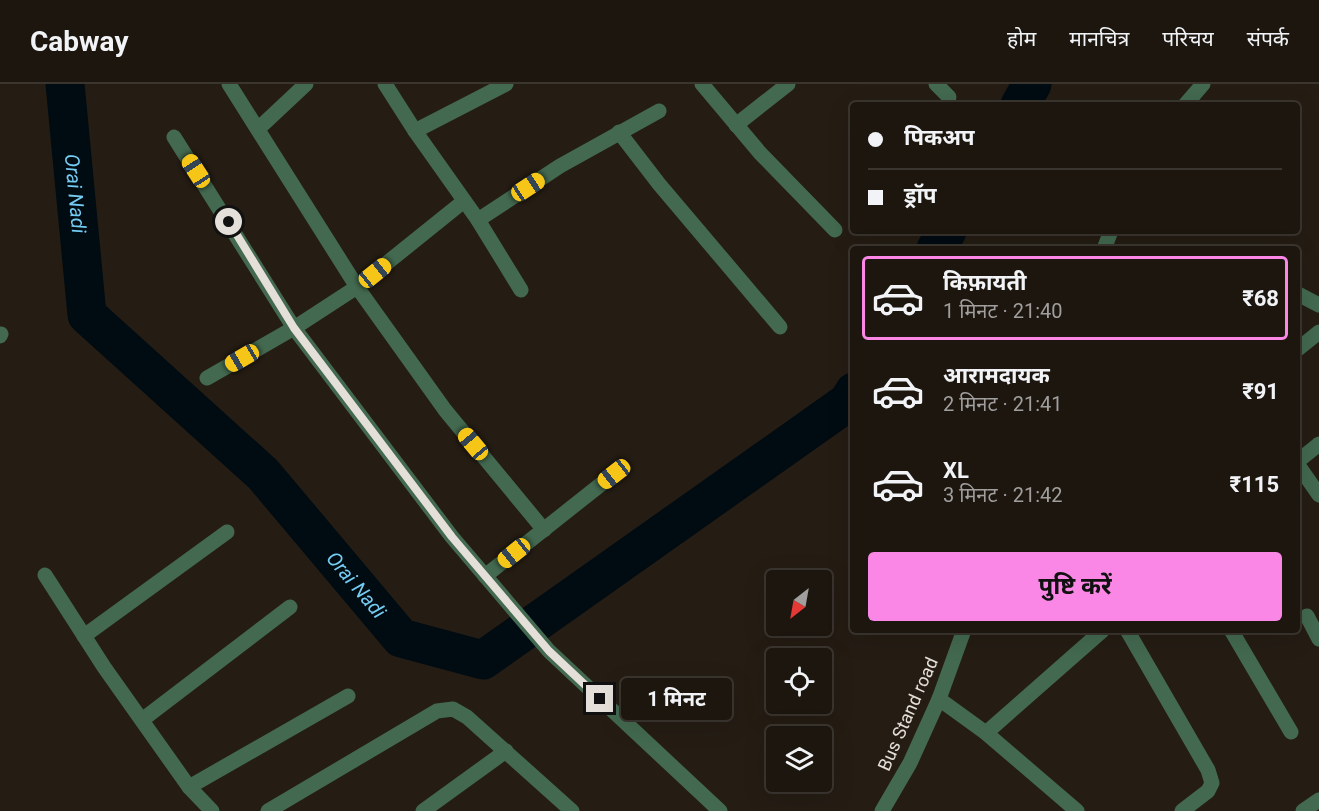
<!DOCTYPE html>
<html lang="hi">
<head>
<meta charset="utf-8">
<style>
  :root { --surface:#1c160f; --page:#29231d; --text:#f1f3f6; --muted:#a09f9e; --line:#3a352f; --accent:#fa87e6 }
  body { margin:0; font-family:Roboto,"Noto Sans Devanagari",sans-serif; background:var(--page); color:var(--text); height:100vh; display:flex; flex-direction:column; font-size:22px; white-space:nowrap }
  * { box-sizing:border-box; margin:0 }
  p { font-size:20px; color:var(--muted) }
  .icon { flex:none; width:33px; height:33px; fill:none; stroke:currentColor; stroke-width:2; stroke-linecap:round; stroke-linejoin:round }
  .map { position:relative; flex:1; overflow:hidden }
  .sheet { position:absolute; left:850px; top:162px; width:450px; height:387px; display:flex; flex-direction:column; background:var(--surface); border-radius:6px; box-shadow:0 6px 24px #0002,0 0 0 2px var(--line) }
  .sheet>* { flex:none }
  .hud { position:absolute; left:850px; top:18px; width:450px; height:132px; border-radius:6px; box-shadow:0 6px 24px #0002,0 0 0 2px var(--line); display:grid; align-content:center; height:132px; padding:0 18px; background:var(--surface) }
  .needle { width:39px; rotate:211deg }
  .tools { position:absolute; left:766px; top:486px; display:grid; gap:12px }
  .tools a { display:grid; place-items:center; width:66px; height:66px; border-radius:6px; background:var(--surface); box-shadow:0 6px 24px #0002,0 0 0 2px var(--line); font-size:30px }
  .end { position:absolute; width:27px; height:27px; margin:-14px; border:8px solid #e4dfd9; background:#111; box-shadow:0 0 0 3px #111 }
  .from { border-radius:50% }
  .bubble { position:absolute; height:42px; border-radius:6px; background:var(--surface); box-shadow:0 6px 24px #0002,0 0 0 2px var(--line); font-size:20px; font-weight:700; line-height:42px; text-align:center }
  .car { position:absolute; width:18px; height:36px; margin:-18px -9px; border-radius:8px; box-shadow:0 0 4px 2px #0007; background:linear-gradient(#f5c518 24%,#345 0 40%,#f5c518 0 76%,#345 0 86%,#f5c518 0) }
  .hud b { display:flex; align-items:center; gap:21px; height:57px; font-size:22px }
  .hud b+b { border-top:2px solid var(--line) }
  .hud i { width:15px; height:15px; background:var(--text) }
  ul { padding:10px 0 0; list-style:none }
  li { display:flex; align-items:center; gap:18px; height:84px; margin:0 12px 9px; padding:0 6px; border:3px solid transparent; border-radius:6px }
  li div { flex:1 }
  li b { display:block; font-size:22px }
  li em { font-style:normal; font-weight:700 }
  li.current { border-color:var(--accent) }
  li>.icon { width:54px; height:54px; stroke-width:1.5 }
  .primary-button { display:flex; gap:12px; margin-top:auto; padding:12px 18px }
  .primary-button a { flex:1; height:69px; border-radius:6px; background:var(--accent); color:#111; font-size:24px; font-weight:700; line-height:69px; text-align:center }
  header { display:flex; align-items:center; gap:36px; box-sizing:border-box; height:84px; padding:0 30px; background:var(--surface); border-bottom:2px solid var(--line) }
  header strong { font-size:28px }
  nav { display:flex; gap:33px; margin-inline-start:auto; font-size:21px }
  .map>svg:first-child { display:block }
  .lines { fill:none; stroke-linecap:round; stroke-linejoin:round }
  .river { stroke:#000b12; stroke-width:39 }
  .minor { stroke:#436950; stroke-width:15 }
  .route { stroke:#e4dfd9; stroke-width:8 }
  .labels { text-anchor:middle; stroke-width:6; stroke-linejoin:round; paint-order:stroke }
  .street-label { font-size:18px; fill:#e4dfd9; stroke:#251d14 }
  .water-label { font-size:20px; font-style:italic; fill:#75ccf3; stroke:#251d14 }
</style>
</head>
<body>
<header>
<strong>Cabway</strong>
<nav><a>होम</a><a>मानचित्र</a><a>परिचय</a><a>संपर्क</a></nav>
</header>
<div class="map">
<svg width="1319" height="727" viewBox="0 0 1319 727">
  <rect width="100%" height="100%" fill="#251d14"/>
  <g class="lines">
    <g class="river">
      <path id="s1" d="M65,0l22,231 176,159 138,164 82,22 365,-258 6,-10"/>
      <polyline points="1020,21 1032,0"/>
      <polyline points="936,165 947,147"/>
    </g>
    <g class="minor">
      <polyline points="229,0 357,203 445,326 544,446"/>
      <polyline points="385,0 415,47 478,136 521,206"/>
      <polyline points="702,0 760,69 835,146"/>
      <polyline points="936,0 949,13"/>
      <polyline points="1185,21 1203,0"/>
      <polyline points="736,41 788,0"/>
      <polyline points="258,45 306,0"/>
      <polyline points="415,47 506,0"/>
      <polyline points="619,48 659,100 780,243"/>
      <polyline points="174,53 294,244 452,453 549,567 720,727"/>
      <polyline points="478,136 560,82 659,27"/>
      <polyline points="1104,165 1111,147"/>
      <polyline points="1298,210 1319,221"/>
      <polyline points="0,252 1,250"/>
      <polyline points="1298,265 1319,248"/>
      <polyline points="207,294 294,244 357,203 464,117"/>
      <polyline points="1298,377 1319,360"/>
      <polyline points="1298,381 1319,411"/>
      <polyline points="45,491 104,583 189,703 212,727"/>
      <polyline points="485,492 614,390"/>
      <polyline points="1307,532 1319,555"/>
      <polyline points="1127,546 1208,686 1212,699 1208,707 1182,727"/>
      <polyline points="1231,546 1291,648"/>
      <polyline points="84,552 227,448"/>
      <polyline points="939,615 986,649 1077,727"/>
      <polyline points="142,636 290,523"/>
      <polyline points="986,649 1103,546"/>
      <polyline points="189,703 348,612"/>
      <polyline points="268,727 437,627 453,625 467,633 572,727"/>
      <polyline points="423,727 506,667"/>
      <polyline points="882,727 910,679 939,615 964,546"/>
      <polyline points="1303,727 1319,716"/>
    </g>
  </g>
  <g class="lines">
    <polyline class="route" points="229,138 294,244 452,453 549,567 600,615"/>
  </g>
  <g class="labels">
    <g class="street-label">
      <text transform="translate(908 630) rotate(-66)" y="6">Bus Stand road</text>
    </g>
    <g class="water-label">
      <text dy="7" stroke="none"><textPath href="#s1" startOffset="110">Orai Nadi</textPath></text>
      <text dy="7" stroke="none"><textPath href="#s1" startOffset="614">Orai Nadi</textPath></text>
    </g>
  </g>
</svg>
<div class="tools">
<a><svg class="needle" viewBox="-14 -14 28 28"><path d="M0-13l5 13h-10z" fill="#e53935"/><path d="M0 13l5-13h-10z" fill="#a09f9e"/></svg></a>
<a><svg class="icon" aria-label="locate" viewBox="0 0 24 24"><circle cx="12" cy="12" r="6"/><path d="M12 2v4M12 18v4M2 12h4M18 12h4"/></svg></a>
<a><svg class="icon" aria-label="layers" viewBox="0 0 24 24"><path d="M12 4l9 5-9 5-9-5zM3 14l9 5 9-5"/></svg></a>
</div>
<i class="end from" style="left:229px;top:138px"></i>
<i class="end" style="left:600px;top:615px"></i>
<div class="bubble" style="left:621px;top:594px;width:111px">1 मिनट</div>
<i class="car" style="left:196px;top:87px;rotate:327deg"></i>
<i class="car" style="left:528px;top:103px;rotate:57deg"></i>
<i class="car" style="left:375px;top:189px;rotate:51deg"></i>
<i class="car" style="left:242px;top:274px;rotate:240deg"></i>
<i class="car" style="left:473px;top:360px;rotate:320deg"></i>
<i class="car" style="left:614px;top:390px;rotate:232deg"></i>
<i class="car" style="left:514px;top:469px;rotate:231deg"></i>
<div class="hud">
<b><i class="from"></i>पिकअप</b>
<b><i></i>ड्रॉप</b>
</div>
<section class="sheet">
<ul>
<li class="current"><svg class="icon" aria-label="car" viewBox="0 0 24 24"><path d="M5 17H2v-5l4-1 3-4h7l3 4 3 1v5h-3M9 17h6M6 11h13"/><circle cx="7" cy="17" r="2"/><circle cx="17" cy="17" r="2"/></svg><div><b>किफ़ायती</b><p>1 मिनट · 21:40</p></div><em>₹68</em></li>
<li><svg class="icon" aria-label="car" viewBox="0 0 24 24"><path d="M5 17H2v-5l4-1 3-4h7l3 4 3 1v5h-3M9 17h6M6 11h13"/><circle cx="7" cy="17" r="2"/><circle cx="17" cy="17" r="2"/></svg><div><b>आरामदायक</b><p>2 मिनट · 21:41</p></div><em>₹91</em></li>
<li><svg class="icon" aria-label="car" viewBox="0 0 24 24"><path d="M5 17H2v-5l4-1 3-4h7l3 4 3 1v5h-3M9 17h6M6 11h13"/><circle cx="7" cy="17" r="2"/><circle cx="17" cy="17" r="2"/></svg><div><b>XL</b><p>3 मिनट · 21:42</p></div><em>₹115</em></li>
</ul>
<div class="primary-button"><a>पुष्टि करें</a></div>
</section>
</div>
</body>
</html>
